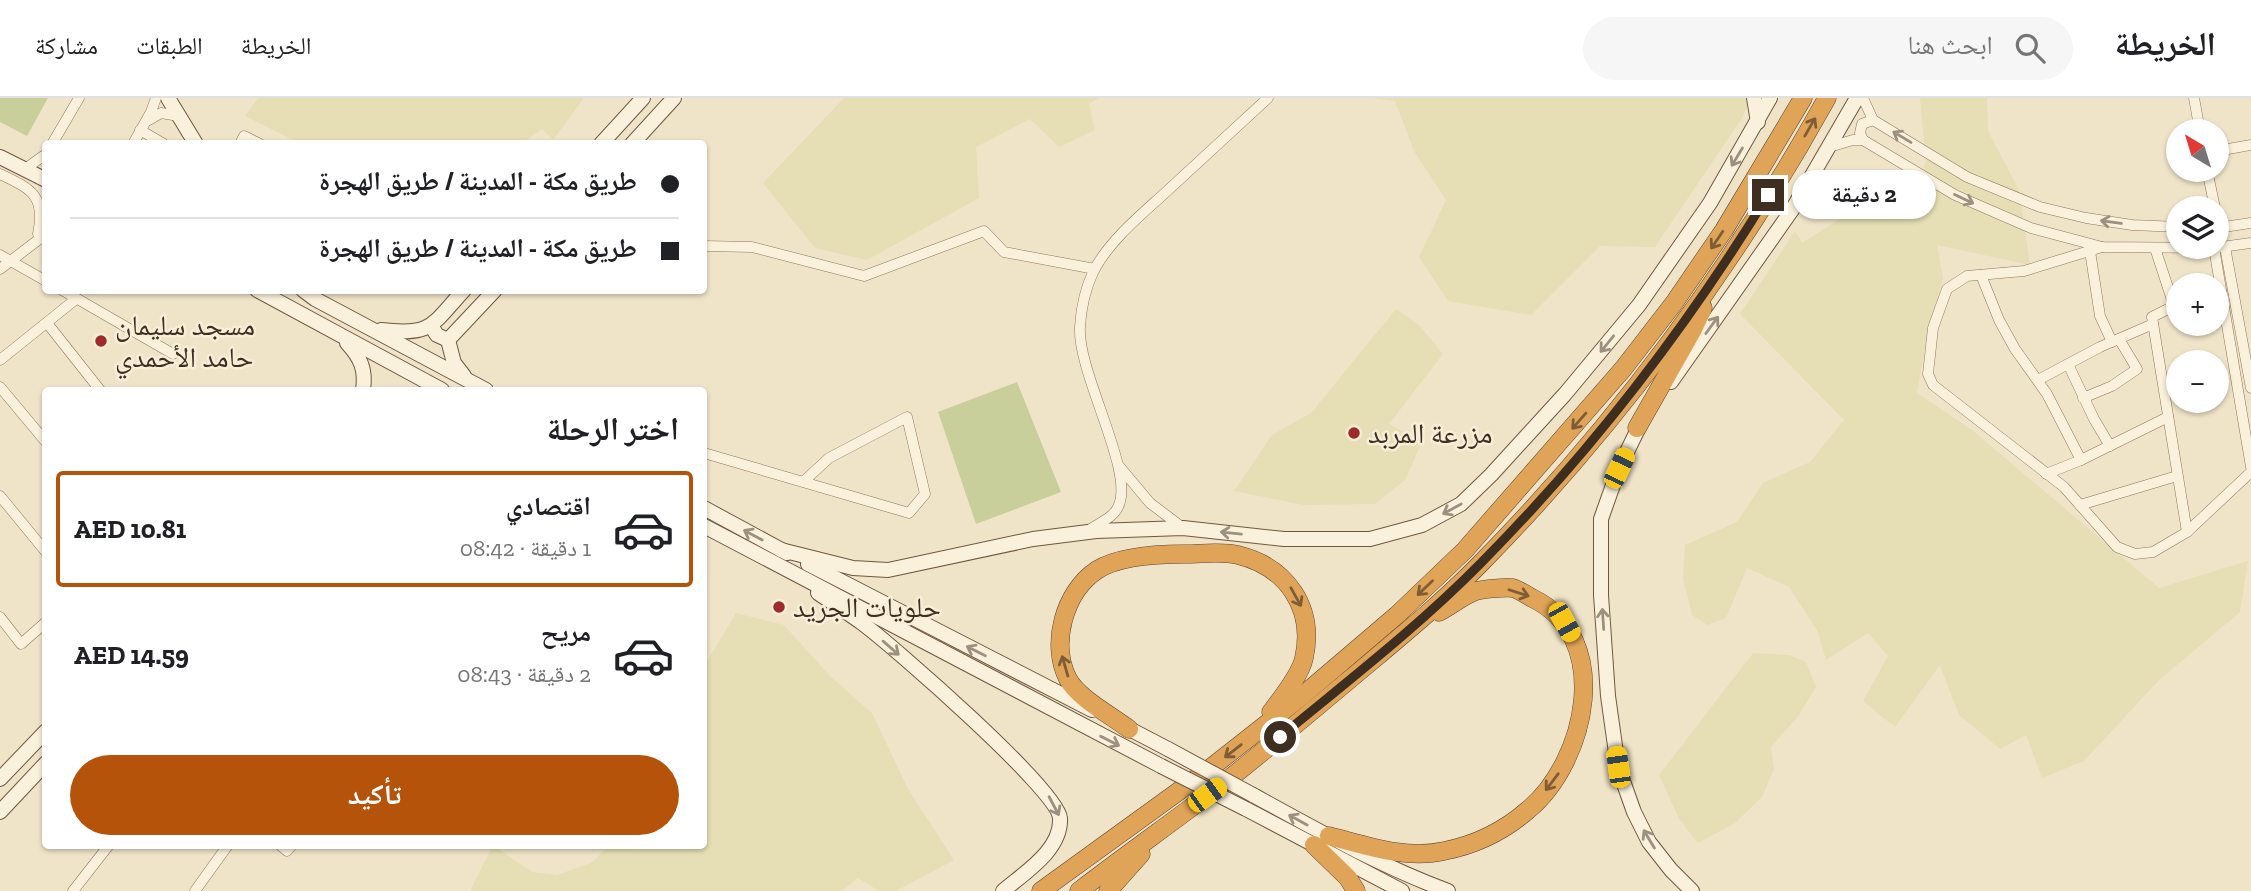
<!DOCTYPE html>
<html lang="ar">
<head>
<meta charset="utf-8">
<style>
  :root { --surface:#fff; --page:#f6f6f6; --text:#202124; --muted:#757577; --line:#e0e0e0; --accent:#b45309 }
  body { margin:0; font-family:"Zilla Slab","Noto Naskh Arabic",serif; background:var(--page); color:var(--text); direction:rtl; height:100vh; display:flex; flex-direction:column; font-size:26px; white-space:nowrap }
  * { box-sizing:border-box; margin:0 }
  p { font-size:23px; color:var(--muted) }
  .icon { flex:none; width:38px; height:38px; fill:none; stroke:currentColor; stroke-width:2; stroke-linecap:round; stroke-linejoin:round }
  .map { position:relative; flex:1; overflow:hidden; direction:ltr }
  .details { position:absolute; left:42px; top:289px; width:665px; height:462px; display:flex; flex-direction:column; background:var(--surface); border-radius:7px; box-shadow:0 2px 5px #0004; direction:rtl }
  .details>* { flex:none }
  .top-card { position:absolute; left:42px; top:42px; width:665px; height:154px; border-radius:7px; box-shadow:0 2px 5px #0004; direction:rtl; display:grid; align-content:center; height:154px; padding:0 28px; background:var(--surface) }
  .needle { width:46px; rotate:322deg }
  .fabs { position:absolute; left:2166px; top:21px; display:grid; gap:14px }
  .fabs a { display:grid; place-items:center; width:63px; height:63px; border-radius:50%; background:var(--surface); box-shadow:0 2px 5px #0004; font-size:35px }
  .end { position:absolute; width:32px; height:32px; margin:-16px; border:9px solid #3d2e20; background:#fff; box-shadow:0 0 0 4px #fff }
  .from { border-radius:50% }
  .bubble { position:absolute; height:49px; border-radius:24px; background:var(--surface); box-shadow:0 2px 5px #0004; font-size:23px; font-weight:700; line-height:49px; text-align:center; direction:rtl }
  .car { position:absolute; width:21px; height:42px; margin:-21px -10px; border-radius:9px; box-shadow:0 0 5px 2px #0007; background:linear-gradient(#f5c518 24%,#345 0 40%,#f5c518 0 76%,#345 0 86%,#f5c518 0) }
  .top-card b { display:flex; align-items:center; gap:24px; height:66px; font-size:26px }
  .top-card b+b { border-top:2px solid var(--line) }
  .top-card i { width:18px; height:18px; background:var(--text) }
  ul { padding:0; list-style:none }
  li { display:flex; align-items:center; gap:21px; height:116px; margin:0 14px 10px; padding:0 14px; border:4px solid transparent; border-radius:7px }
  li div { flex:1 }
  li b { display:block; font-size:26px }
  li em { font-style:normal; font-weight:700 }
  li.selected { border-color:var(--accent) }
  li>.icon { width:63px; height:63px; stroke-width:1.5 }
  h2 { padding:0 28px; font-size:32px; line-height:84px }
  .action { display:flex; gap:14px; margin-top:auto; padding:14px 28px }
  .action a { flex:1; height:80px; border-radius:42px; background:var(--accent); color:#fff; font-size:28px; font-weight:700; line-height:80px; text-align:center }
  header { display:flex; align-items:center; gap:42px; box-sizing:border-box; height:98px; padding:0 35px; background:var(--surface); border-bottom:2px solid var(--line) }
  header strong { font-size:33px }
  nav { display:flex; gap:38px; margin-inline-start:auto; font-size:24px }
  .search { width:490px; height:63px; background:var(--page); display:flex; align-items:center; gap:18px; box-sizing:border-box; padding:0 24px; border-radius:38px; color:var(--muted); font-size:26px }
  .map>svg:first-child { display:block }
  .farmland { fill:#e6deb5 }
  .green { fill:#c9cf9b }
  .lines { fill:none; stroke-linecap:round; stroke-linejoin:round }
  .street-casing { stroke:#8d765c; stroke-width:11 }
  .secondary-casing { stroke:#6f573f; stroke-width:16 }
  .highway-casing { stroke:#5b4430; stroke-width:19 }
  .street { stroke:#faf1dc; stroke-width:10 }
  .secondary { stroke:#faf1dc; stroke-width:14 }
  .highway { stroke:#e0a458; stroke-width:18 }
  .secondary-bridge-casing { stroke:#6f573f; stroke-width:16; stroke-linecap:butt }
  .secondary-bridge { stroke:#faf1dc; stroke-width:14 }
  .oneway { stroke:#7e5d36 }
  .oneway2 { stroke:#9c907e }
  .route { stroke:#3d2e20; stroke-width:9 }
  .poi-dot { fill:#9e2a2b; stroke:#f7eed8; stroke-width:2.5 }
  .labels { text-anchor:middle; stroke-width:5; stroke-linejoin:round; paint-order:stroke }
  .poi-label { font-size:28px; fill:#3d2e20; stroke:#f7eed8; text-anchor:start }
</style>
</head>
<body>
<header>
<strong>الخريطة</strong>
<div class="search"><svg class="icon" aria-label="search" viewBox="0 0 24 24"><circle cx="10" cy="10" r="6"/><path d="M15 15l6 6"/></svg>ابحث هنا</div>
<nav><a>الخريطة</a><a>الطبقات</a><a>مشاركة</a></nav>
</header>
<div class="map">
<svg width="2251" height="793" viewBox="0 0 2251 793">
  <rect width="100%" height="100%" fill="#f0e4c8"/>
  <g class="farmland">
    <polygon points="258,0 584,0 553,42 542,31 522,45 301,46 245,18"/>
    <polygon points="844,0 1099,0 1089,6 1095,32 1059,49 1030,21 976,49 979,100 867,162 815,150 763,85"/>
    <polygon points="1371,0 1751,0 1742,20 1655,149 1600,148 1531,217 1448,203 1419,159 1446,102 1414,53 1395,3"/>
    <polygon points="1920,0 1987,0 1988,33 2019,92 2030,167 1937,147 1943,180 1927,237 1917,295 1972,332 2159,490 2248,463 2240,514 2159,582 2084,663 2042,680 2026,637 2000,651 1959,617 1940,567 1895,629 1863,603 1888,558 1868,535 1826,562 1818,534 1789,489 1747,470 1726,520 1707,527 1692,517 1683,480 1685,447 1737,424 1763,385 1810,364 1844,322 1740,216 1795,133 1802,145 1855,111 1914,95 1926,64"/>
    <polygon points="1396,211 1419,227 1443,256 1389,326 1422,344 1405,382 1375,406 1304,407 1234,393 1272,337 1311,315"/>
    <polygon points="736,515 784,527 831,579 872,615 908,691 954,762 896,793 879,793 858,780 842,793 470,793 493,747 532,774 557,777 591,765 610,747 704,747 704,568"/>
    <polygon points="1753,555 1789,557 1806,564 1816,589 1799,617 1771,649 1774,671 1762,699 1735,725 1698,745 1679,721 1659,677"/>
  </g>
  <g class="green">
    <polygon points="0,0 48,0 27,38 0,24"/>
    <polygon points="1017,284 1061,394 976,426 938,314"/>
  </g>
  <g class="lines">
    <g class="street-casing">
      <g id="street">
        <polyline points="1863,0 1873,22 1967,79 2040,109 2086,120 2132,127 2179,129"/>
        <polyline points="2194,0 2200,33"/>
        <polyline points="149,22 161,15 179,18"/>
        <polyline points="140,32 164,46"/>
        <polyline points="1863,42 1860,35 1862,26 1873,22"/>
        <polyline points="52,46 79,0"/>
        <polyline points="133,46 151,14 156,0"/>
        <polyline points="240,46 244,38 260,46"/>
        <polyline points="1829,49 1853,42 1863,42 1955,97 2031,130 2102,149 2214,150 2251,145"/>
        <polyline points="2217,53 2251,47"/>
        <polyline points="25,71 46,56"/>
        <polyline points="2207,72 2215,110"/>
        <path d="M0,76c31,15 46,21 38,60"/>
        <polyline points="2217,130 2251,125"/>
        <polyline points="704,148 752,149 864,178 984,133 1004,154 1095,171"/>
        <polyline points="2102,149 2024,173 1967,178 1947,191 1933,230 1928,276 1933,287 2064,389 2117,449 2135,456 2153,454 2187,434 2251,374"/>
        <polyline points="2225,149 2251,290"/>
        <polyline points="2155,150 2174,208 2152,219 2187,434"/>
        <polyline points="2214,150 2251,369"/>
        <polyline points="2090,153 2100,218 2112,244"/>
        <polyline points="0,157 46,183"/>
        <polyline points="0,171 46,136"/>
        <polyline points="1981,177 1999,222 2015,251 2047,296 2081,362"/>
        <polyline points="62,192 173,256"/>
        <polyline points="47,225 100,292"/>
        <polyline points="0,262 76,201"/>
        <polyline points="2068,266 2094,321 2110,348"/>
        <polyline points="2038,282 2100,249 2153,226"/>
        <polyline points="0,289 46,344"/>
        <polyline points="2083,300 2112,288 2137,271 2119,241"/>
        <polyline points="704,355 909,415 925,396 907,319 829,360 803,384"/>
        <polyline points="1119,368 1150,405 1183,430"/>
        <polyline points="2046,376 2081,362 2168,319"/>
        <polyline points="0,398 46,454"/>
        <polyline points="2080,407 2177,378"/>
        <path d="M1089,432c10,-7 24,-12 29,-23 18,-34 -41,-134 -38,-180 1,-19 6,-40 14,-57 17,-31 47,-55 72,-78 34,-31 68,-63 102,-94"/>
        <polyline points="0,519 21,546 46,524"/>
        <polyline points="280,747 287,753 292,747"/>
        <polyline points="73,793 109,747"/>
        <polyline points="195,793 228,747"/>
      </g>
    </g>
    <g class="secondary-casing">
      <g id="secondary">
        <polyline points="168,0 196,46"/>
        <polyline points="1754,0 1758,24"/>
        <polyline points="601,46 643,0"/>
        <polyline points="632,46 674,0"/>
        <polyline points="0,59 46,82"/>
        <polyline points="257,192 442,292"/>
        <polyline points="303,192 315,201 486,292"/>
        <polyline points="431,228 437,237 448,242 495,192"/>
        <path d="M381,232c51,6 50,-4 83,-40"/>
        <polyline points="448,242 454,265 464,278"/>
        <path d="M347,245c14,15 19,27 16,47"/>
        <polyline points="1671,284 1792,112 1857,0"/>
        <polyline points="1642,323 1619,370 1601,421 1601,497 1608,598 1618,669 1634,714 1649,744 1671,772 1692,793"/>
        <polyline points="704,410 787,455"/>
        <polyline points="704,428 1161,668"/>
        <polyline points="781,452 853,470 888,472 1033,441 1096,433 1183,430 1284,441 1370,441 1422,427 1461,406 1491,377 1565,296 1639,207 1710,105 1770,0"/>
        <polyline points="808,466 1092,612"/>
        <path d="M818,495c15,10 30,20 44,30 31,23 196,167 198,195 2,32 -36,55 -57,73"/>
        <polyline points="1120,626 1168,651"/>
        <polyline points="0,681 46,633"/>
        <path d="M1253,697c64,35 127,71 195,96"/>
        <polyline points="1246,711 1402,793"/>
        <polyline points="0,714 46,665"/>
      </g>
    </g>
    <g class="highway-casing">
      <g id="highway">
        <polyline points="1637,330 1692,233 1703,210"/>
        <path d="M1129,631c-17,-13 -51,-31 -61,-50 -18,-35 -4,-87 29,-109 22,-14 63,-16 88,-16 17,0 37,-3 53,1 49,12 77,53 66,103 -3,16 -23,41 -33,54"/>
        <path d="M1329,738c36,9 77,24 115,15 31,-6 60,-20 84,-41 59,-49 86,-173 4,-212 -5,-3 -13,-8 -19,-10 -9,-1 -28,1 -37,3 -12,4 -25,15 -37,21"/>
        <polyline points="1314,747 1348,780 1356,793"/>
        <polyline points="1041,793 1208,672 1302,598 1397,517 1465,452 1623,271 1674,205 1724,132 1803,0"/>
        <path d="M1079,793c48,-37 98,-72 146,-109 42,-33 83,-68 124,-102 45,-38 91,-75 132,-117 135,-137 253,-297 346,-465"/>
        <polyline points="1108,793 1141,756"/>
      </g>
    </g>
    <use href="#street" class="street"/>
    <use href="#secondary" class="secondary"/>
    <use href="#highway" class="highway"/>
    <g class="secondary-bridge-casing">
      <g id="secondary-bridge">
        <polyline points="1168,651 1253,697"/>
        <polyline points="1161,668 1246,711"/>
      </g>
    </g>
    <use href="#secondary-bridge" class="secondary-bridge"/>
  </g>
  <defs><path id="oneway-shaft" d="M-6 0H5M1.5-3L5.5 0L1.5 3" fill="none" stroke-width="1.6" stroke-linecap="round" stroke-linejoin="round" transform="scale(1.75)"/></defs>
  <g class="oneway">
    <use href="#oneway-shaft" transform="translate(1810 29) rotate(-60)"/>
    <use href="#oneway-shaft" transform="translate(1717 142) rotate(124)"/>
    <use href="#oneway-shaft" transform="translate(1579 323) rotate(131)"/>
    <use href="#oneway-shaft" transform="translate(1425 490) rotate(136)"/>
    <use href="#oneway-shaft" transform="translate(1519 495) rotate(18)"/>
    <use href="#oneway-shaft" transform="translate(1296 499) rotate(61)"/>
    <use href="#oneway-shaft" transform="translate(1065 568) rotate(-106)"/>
    <use href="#oneway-shaft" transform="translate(1233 653) rotate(142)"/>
    <use href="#oneway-shaft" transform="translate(1552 684) rotate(127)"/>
  </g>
  <g class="oneway2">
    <use href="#oneway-shaft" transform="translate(1902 39) rotate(-149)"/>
    <use href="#oneway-shaft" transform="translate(1737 59) rotate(121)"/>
    <use href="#oneway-shaft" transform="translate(1964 101) rotate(25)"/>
    <use href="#oneway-shaft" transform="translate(2111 124) rotate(-172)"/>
    <use href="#oneway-shaft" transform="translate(1712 227) rotate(-54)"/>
    <use href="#oneway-shaft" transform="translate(1607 246) rotate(129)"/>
    <use href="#oneway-shaft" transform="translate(1452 411) rotate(151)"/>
    <use href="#oneway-shaft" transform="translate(1231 435) rotate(-174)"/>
    <use href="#oneway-shaft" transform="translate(753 437) rotate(-152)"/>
    <use href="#oneway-shaft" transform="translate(1603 521) rotate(-94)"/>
    <use href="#oneway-shaft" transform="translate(891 550) rotate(41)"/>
    <use href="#oneway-shaft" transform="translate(976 553) rotate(-153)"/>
    <use href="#oneway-shaft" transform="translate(1110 643) rotate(27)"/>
    <use href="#oneway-shaft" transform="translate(1054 708) rotate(62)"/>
    <use href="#oneway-shaft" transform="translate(1298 722) rotate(-151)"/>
    <use href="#oneway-shaft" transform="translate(1649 741) rotate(-121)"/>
  </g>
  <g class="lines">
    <path class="route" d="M1280,639c69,-57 139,-111 201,-174 109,-110 206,-236 287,-368"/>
  </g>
  <g class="poi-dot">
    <circle cx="101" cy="243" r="7"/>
    <circle cx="1354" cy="335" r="7"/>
    <circle cx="779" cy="509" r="7"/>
  </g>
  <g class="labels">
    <g class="poi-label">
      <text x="115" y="237">مسجد سليمان<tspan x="115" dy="32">حامد الأحمدي</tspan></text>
      <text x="1368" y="345">مزرعة المربد</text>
      <text x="793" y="519">حلويات الجريد</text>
    </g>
  </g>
</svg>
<div class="fabs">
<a><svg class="needle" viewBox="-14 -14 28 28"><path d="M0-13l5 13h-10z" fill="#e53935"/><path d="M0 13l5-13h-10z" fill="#757577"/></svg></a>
<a><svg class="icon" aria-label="layers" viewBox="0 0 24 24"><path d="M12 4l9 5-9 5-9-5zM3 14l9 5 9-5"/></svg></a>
<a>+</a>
<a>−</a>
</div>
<i class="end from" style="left:1280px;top:639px"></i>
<i class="end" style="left:1768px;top:97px"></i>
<div class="bubble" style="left:1792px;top:72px;width:144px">2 دقيقة</div>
<i class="car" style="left:1619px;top:370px;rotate:25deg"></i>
<i class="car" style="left:1564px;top:524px;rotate:151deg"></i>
<i class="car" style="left:1618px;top:669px;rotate:352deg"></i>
<i class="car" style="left:1207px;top:697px;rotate:54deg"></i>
<div class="top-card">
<b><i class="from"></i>طريق مكة - المدينة / طريق الهجرة</b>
<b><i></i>طريق مكة - المدينة / طريق الهجرة</b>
</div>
<section class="details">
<h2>اختر الرحلة</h2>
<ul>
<li class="selected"><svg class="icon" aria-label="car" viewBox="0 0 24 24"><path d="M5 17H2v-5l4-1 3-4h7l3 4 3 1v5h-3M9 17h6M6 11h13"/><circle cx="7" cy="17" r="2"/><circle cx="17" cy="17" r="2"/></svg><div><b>اقتصادي</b><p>1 دقيقة · 08:42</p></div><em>AED 10.81</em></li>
<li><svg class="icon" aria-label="car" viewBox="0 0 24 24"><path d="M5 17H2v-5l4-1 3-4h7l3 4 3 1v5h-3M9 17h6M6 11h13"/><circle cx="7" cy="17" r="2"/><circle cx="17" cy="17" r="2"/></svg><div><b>مريح</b><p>2 دقيقة · 08:43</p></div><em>AED 14.59</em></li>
</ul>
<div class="action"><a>تأكيد</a></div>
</section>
</div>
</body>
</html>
